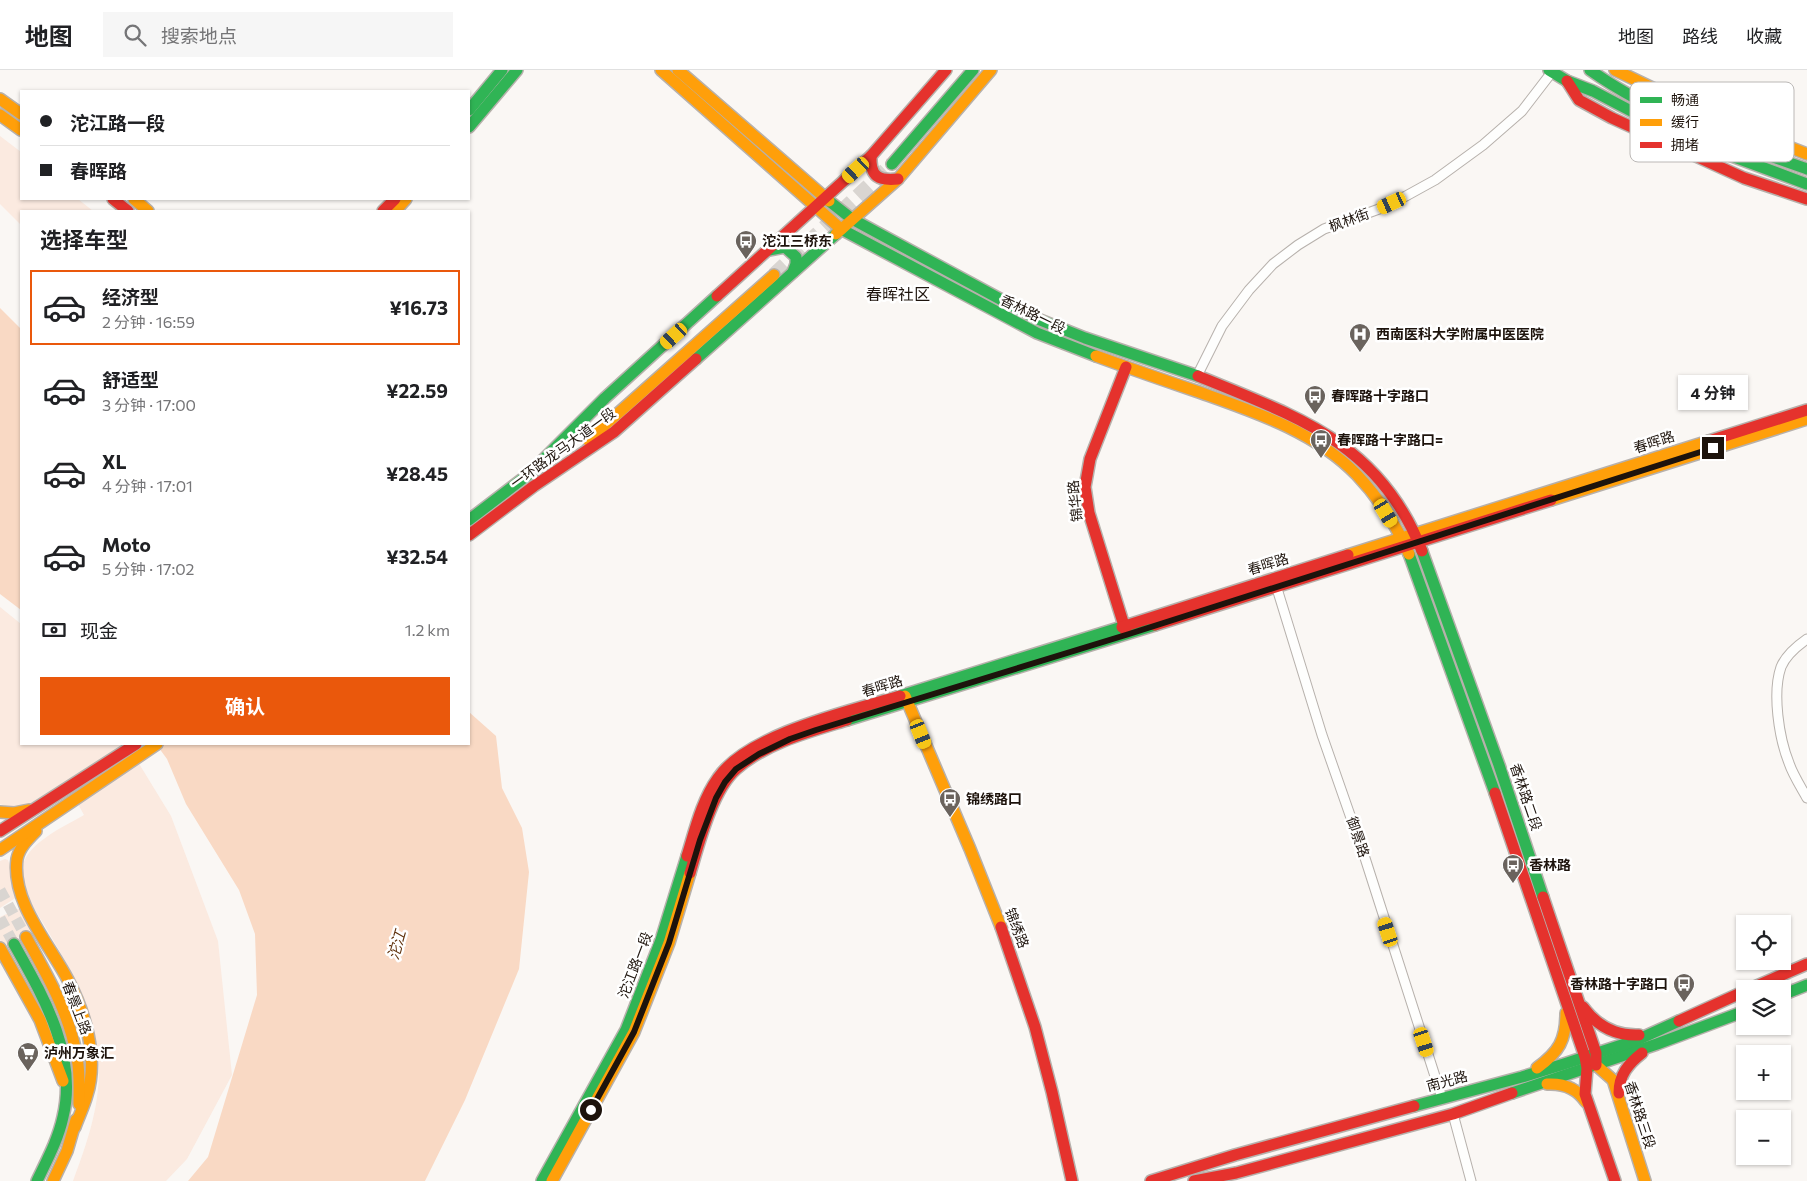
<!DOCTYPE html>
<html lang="zh">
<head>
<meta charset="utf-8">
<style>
  :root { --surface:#fff; --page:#f6f6f6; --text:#202124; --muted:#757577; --line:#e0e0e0; --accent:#ea580c }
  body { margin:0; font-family:Commissioner,"Noto Sans SC",sans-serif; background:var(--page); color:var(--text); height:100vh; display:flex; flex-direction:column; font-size:19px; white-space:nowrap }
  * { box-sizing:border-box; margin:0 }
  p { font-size:16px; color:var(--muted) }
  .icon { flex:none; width:28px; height:28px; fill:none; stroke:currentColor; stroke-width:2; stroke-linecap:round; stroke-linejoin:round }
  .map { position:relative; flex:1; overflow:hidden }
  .sheet { position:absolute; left:20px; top:140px; width:450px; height:535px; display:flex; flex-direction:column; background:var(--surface); border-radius:0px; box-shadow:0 1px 4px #0004 }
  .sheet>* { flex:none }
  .guide { position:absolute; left:20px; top:20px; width:450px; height:110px; border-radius:0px; box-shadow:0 1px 4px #0004; display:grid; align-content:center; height:110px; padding:0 20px; background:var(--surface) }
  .fabs { position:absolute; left:1736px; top:845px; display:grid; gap:10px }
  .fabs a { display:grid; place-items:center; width:55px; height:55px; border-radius:0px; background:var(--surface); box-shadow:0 1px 4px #0004; font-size:25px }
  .end { position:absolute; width:22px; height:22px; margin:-11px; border:6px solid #1d130c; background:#fff; box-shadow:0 0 0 2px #fff }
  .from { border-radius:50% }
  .bubble { position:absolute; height:35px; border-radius:0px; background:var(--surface); box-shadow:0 1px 4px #0004; font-size:16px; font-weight:700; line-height:35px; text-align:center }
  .car { position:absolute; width:15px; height:30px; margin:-15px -8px; border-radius:6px; box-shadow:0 0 4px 1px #0007; background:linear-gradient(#f5c518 24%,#345 0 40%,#f5c518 0 76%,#345 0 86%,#f5c518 0) }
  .guide b { display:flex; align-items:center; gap:18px; height:48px; font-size:19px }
  .guide b+b { border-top:1px solid var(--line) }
  .guide i { width:12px; height:12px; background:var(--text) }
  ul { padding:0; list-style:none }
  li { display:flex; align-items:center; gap:15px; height:75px; margin:0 10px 8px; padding:0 10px; border:2px solid transparent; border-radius:0px }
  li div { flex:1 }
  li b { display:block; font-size:19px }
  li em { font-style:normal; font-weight:700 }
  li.on { border-color:var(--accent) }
  li>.icon { width:45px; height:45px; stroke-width:1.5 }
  h2 { padding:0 20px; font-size:22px; line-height:60px }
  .pay { display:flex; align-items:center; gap:12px; height:55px; padding:0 20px; font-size:19px }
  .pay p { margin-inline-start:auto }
  .primary-button { display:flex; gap:10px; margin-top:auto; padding:10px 20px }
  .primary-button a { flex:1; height:58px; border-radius:0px; background:var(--accent); color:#fff; font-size:20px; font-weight:700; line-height:58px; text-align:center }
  header { display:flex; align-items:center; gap:30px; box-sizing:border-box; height:70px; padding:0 25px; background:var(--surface); border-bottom:1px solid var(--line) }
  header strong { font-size:24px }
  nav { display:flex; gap:28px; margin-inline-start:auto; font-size:18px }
  .search { width:350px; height:45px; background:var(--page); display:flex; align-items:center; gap:12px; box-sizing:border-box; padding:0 18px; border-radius:0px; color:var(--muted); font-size:19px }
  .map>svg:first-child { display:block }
  .green { fill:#fbeae0 }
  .water { fill:#f9d9c4 }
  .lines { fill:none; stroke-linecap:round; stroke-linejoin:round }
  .secondary-tunnel { stroke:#d9d5d1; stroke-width:11; stroke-dasharray:11 5.5; stroke-linecap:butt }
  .highway-tunnel { stroke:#d9d5d1; stroke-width:15; stroke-dasharray:15 8; stroke-linecap:butt }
  .street-casing { stroke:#b7b1ac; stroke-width:11 }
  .fast-casing { stroke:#b7b1ac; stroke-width:14 }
  .slow-casing { stroke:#b7b1ac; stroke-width:14 }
  .jam-casing { stroke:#b7b1ac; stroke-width:14 }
  .street { stroke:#fefefd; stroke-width:9 }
  .fast { stroke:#30b455; stroke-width:11 }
  .slow { stroke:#ff9f0a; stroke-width:11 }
  .jam { stroke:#e5322d; stroke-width:11 }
  .route { stroke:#1d130c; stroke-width:6 }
  .labels { text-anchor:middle; stroke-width:5; stroke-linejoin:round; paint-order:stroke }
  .street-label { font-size:14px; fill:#1d130c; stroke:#fff }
  .poi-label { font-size:14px; font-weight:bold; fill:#1d130c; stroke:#fff; text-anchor:start }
  .water-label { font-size:15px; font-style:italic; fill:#60320d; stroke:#fff }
  .quarter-label { font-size:16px; fill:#1d130c; stroke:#fff }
  .key { fill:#fff; stroke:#bbb8b6; stroke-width:1 }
  .key-label { font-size:14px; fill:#1d130c }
</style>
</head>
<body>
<header>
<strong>地图</strong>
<div class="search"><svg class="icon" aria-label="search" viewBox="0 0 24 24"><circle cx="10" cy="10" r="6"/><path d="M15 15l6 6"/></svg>搜索地点</div>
<nav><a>地图</a><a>路线</a><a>收藏</a></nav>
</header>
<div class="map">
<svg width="1807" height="1111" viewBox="0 0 1807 1111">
  <rect width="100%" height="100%" fill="#faf7f4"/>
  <g class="green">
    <polygon points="0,66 21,82 21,129 78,129 93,141 21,141 21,155 0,134"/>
    <path d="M0,537l21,17v120h106l44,72 47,125 14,134 -45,84 -21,22h-93c22,-59 37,-107 15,-169 -3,-9 -5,-18 -9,-25 -9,-19 -20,-36 -30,-54 -10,-18 -28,-40 -27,-62 1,-27 42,-44 62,-56l-18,-33 -39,24 -18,1 -9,-3z"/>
    <path d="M5,789l3,1c4,8 5,26 9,37l-17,11v-47z"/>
    <polygon points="17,839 22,839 34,859 3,876 0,870 0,847"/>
  </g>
  <g class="water">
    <polygon points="0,238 21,259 21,540 0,524"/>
    <polygon points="469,642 496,666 502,718 522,758 529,802 519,899 465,1030 425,1111 188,1111 208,1087 257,925 255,864 239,820 186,734 167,689 156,674 469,674"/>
  </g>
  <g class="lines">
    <g class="secondary-tunnel">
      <polyline points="0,820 26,867"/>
      <polyline points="0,848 14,874"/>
    </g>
    <polyline class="highway-tunnel" points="774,205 892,94"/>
    <g class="street-casing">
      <g id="street">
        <polyline points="1197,306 1222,256 1249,220 1273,194 1298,175 1324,159 1379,139 1406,126 1435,110 1483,75 1522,41 1552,2"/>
        <polyline points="1275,512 1322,665 1365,788 1442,1028"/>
        <path d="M1807,569c-10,7 -21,16 -26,28 -9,26 -2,71 8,96 4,12 12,24 18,35"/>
        <polyline points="1453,1044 1471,1111"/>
      </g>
    </g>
    <g class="fast-casing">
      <g id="fast">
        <polyline points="1549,0 1567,11 1593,21 1652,52 1710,78 1807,114"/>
        <path d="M1590,0c65,46 143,73 217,99"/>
        <polyline points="469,40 502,0"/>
        <polyline points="469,57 517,0"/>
        <polyline points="892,94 973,0"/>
        <polyline points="829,131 852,149 1035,248 1085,268 1198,306"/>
        <polyline points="841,159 1037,263 1096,286"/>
        <polyline points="769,180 785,177 796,187 796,194 793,202"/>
        <polyline points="696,289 836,164"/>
        <polyline points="469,450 529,404 605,328 717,226"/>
        <polyline points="1422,481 1499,695 1543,827"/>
        <polyline points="1409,484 1495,723"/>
        <polyline points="900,626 1122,557"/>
        <polyline points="847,650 1155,555"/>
        <path d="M14,874c29,52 64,111 49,173 -5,23 -16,43 -26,64"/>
        <polyline points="1782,925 1807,915"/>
        <polyline points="1512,1023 1657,974 1745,941"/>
        <polyline points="1414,1036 1522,1007 1564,994 1637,970 1679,951"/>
        <polyline points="542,1111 626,960 661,870 687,786"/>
      </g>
    </g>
    <g class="slow-casing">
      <g id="slow">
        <polyline points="661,0 841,159"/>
        <polyline points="678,0 829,131"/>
        <polyline points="1615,0 1717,49 1807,84"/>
        <polyline points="0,29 21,44"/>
        <polyline points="0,45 21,60"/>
        <polyline points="134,129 148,141"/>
        <polyline points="395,141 406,129"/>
        <polyline points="836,164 898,109 991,0"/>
        <path d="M1096,286c33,12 67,24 100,35 56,20 119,40 161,84 22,23 39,50 52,79"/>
        <polyline points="588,370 774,205"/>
        <polyline points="1551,430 1807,349"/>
        <polyline points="1348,485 1709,371"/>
        <polyline points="905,626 970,779 1001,857"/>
        <polyline points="0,742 14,743 29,740"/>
        <path d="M36,761c-8,8 -17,17 -19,28 -6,43 33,86 51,121 9,17 16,36 20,54 4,19 5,42 -1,61 -3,11 -8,21 -12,32"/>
        <polyline points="0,780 157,674"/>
        <path d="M26,867c21,38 44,77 51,121 3,15 2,30 2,46"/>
        <polyline points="0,878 40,950 63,1011"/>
        <polyline points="1596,995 1613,1010 1645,1111"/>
        <path d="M1537,998c22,-16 29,-28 29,-55"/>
        <path d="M1547,1014c17,-1 30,4 39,18"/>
        <polyline points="53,1111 67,1081 76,1050"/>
        <polyline points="552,1111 634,962 669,873 690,803"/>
      </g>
    </g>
    <g class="jam-casing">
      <g id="jam">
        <polyline points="1567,11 1579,30 1612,48 1744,108 1807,129"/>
        <path d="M871,86c-1,21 8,25 27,23"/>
        <polyline points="113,129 128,141"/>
        <polyline points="383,141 395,129"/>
        <polyline points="717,226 871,86 946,0"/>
        <polyline points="1126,297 1090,389 1085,417 1089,443 1126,562"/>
        <path d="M1198,306c99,41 181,66 224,175"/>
        <polyline points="1709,371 1807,340"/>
        <polyline points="469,465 534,416 614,362 696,289"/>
        <polyline points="1155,555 1551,430"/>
        <polyline points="1122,557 1348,485"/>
        <polyline points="1495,723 1585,987 1587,998 1585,1024 1615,1111"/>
        <polyline points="0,761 136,674"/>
        <path d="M687,786c8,-26 15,-56 31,-78 30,-44 132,-67 182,-82"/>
        <path d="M690,803c9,-30 22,-83 46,-104 29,-26 75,-38 111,-49"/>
        <polyline points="1543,827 1596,983 1596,995"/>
        <polyline points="1001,857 1035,957 1052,1022 1072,1111"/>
        <polyline points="1750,919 1807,894"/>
        <path d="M1583,937c14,19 32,29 56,28"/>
        <polyline points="1679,951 1745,921"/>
        <path d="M1619,1023c0,-18 9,-29 23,-40"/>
        <polyline points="1151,1111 1235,1085 1414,1036"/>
        <polyline points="1194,1111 1236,1103 1453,1044 1512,1023"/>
      </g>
    </g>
    <use href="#street" class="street"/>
    <use href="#fast" class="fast"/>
    <use href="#slow" class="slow"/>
    <use href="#jam" class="jam"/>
  </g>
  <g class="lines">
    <polyline class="route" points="591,1040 634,962 669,873 700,770 716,728 725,712 736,699 759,684 790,669 816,660 1129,564 1713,378"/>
  </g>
  <defs>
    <g id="bus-pin" transform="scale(1.125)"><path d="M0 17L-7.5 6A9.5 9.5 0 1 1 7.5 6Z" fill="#6a635d" stroke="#fff"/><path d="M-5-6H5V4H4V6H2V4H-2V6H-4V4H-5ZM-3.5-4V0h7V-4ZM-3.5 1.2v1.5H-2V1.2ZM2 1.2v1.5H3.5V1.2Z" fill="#fff"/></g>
    <g id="hospital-pin" transform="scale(1.125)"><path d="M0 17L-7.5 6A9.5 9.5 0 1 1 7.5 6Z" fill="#6a635d" stroke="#fff"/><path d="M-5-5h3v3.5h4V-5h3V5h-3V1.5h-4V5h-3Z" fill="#fff"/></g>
    <g id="supermarket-pin" transform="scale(1.125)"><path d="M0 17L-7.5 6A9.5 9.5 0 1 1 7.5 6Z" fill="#6a635d" stroke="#fff"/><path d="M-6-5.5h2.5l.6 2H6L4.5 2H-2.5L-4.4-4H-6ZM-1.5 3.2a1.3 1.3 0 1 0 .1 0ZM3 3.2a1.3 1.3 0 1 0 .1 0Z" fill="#fff"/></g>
  </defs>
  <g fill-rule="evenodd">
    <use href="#bus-pin" x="746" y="171"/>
    <use href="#hospital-pin" x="1360" y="264"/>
    <use href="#bus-pin" x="1315" y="326"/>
    <use href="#bus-pin" x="1321" y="370"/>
    <use href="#bus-pin" x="950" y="729"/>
    <use href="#bus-pin" x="1513" y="795"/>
    <use href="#bus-pin" x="1684" y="914"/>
    <use href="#supermarket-pin" x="28" y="983"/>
  </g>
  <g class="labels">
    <g class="street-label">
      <text transform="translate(1349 150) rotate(-20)" y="5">枫林街</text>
      <text transform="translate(1033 244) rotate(26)" y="5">香林路一段</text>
      <text transform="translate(1654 372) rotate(-18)" y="5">春晖路</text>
      <text transform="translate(563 378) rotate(-36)" y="5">一环路龙马大道一段</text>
      <text transform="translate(1075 431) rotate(-96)" y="5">锦华路</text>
      <text transform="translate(1268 494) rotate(-17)" y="5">春晖路</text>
      <text transform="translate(882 616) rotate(-17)" y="5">春晖路</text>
      <text transform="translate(1526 727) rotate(71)" y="5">香林路二段</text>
      <text transform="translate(1358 767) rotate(71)" y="5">御景路</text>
      <text transform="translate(1017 858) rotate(69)" y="5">锦绣路</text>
      <text transform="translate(635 895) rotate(-69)" y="5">沱江路一段</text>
      <text transform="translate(77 938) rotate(69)" y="5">春景上路</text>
      <text transform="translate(1447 1011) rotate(-15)" y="5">南光路</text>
      <text transform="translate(1640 1045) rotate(72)" y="5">香林路三段</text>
    </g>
    <g class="poi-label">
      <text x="762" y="176">沱江三桥东</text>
      <text x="1376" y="269">西南医科大学附属中医医院</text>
      <text x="1331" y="331">春晖路十字路口</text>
      <text x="1337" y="375">春晖路十字路口=</text>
      <text x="966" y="734">锦绣路口</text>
      <text x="1529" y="800">香林路</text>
      <text x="1668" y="919" text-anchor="end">香林路十字路口</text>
      <text x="44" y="988">泸州万象汇</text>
    </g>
    <g class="water-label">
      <text transform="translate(397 875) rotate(-74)" y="5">沱江</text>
    </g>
    <g class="quarter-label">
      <text x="898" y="230">春晖社区</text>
    </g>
  </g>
  <rect x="1630" y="12" width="164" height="80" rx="8" class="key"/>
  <rect x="1640" y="27" width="22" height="6" fill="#30b455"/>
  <rect x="1640" y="49" width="22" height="7" fill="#ff9f0a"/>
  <rect x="1640" y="72" width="22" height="6" fill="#e5322d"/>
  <g class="key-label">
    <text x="1671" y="35">畅通</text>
    <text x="1671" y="57">缓行</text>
    <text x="1671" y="80">拥堵</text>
  </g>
</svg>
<div class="fabs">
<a><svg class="icon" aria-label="locate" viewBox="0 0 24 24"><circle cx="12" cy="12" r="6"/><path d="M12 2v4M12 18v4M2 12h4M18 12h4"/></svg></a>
<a><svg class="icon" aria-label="layers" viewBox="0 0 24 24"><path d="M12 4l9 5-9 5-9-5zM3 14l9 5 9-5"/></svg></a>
<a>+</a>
<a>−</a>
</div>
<i class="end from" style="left:591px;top:1040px"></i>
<i class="end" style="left:1713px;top:378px"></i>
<div class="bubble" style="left:1678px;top:305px;width:70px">4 分钟</div>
<i class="car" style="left:856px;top:100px;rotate:228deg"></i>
<i class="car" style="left:1392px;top:133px;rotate:245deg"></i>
<i class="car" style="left:674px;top:266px;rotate:228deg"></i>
<i class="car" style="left:1386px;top:443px;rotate:149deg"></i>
<i class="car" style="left:921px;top:664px;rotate:158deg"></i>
<i class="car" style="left:1388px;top:862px;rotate:342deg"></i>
<i class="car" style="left:1424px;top:972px;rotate:162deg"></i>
<div class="guide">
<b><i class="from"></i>沱江路一段</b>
<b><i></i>春晖路</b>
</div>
<section class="sheet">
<h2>选择车型</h2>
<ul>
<li class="on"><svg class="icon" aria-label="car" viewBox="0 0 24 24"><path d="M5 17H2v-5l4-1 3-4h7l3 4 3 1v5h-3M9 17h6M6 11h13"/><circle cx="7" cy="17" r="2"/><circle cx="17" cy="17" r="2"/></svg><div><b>经济型</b><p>2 分钟 · 16:59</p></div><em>¥16.73</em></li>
<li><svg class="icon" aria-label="car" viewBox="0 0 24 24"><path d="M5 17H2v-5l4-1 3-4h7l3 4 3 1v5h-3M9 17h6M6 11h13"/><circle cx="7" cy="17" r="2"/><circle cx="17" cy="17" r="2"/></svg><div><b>舒适型</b><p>3 分钟 · 17:00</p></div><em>¥22.59</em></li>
<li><svg class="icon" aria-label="car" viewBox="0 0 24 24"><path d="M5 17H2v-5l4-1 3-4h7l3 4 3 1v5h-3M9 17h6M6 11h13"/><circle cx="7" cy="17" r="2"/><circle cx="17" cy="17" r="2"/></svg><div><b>XL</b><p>4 分钟 · 17:01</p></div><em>¥28.45</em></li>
<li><svg class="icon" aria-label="car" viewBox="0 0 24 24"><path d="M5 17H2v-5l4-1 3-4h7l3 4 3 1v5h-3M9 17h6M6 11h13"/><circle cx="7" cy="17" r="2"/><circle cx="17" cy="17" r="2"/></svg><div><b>Moto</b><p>5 分钟 · 17:02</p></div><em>¥32.54</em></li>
</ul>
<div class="pay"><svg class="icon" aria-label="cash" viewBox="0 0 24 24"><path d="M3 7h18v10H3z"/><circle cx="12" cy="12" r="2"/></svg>现金<p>1.2 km</p></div>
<div class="primary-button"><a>确认</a></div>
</section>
</div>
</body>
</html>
